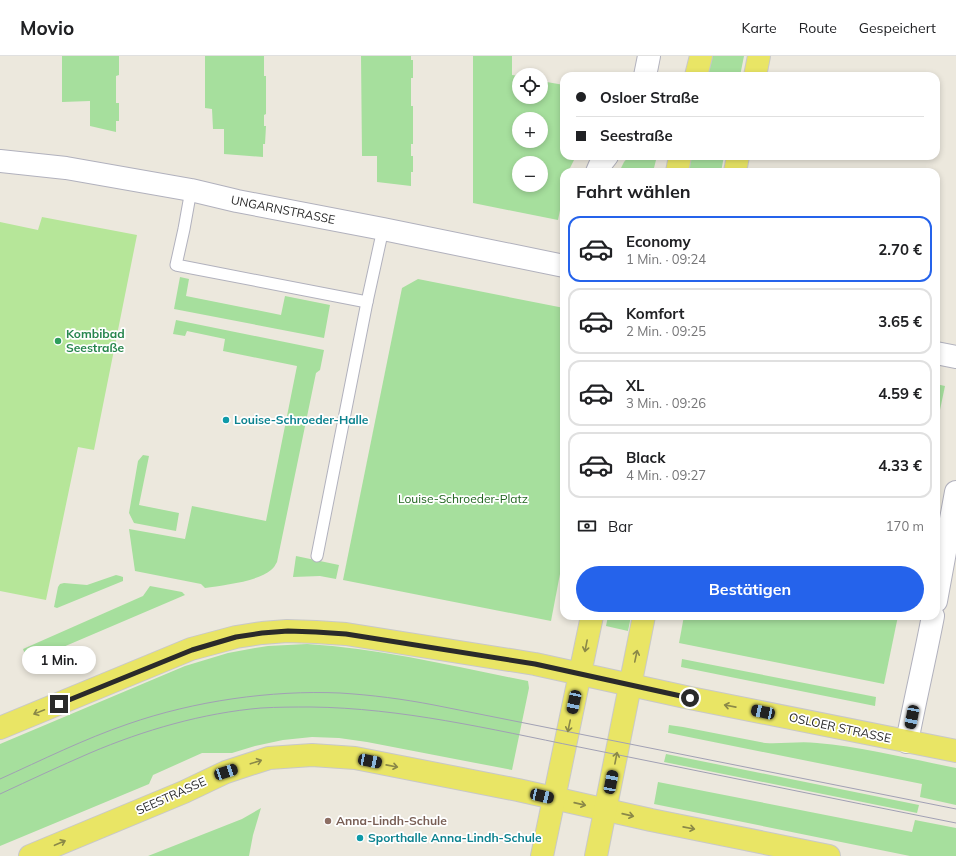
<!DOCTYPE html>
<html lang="de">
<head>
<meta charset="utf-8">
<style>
  :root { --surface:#fff; --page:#f6f6f6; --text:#202124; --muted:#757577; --line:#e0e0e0; --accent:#2563eb }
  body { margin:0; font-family:Mulish,sans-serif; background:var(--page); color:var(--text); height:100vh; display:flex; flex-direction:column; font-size:15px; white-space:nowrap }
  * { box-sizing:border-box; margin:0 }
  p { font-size:13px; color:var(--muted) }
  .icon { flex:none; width:22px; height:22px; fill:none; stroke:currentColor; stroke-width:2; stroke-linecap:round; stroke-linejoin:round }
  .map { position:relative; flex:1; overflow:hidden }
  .side { position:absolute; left:560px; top:112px; width:380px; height:452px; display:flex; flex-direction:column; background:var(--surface); border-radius:12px; box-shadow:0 2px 6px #0003 }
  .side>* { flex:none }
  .hud { position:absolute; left:560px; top:16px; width:380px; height:88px; border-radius:12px; box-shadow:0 2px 6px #0003; display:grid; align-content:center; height:88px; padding:0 16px; background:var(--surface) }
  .tools { position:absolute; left:512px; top:12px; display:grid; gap:8px }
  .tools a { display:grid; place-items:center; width:36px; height:36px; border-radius:50%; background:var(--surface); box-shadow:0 2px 6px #0003; font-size:20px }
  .end { position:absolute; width:18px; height:18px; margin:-9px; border:5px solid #2a2a2a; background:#fff; box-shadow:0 0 0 2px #fff }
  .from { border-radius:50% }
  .bubble { position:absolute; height:28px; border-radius:14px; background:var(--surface); box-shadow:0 2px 6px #0003; font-size:13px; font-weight:700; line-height:28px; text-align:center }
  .car { position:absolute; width:12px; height:24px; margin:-12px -6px; border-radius:5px; box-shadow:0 0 3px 1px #0007; background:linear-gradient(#222 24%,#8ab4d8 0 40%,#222 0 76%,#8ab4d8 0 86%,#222 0) }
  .hud b { display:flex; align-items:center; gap:14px; height:38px; font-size:15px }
  .hud b+b { border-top:1px solid var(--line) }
  .hud i { width:10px; height:10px; background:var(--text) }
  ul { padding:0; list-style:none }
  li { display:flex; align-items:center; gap:12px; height:66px; margin:0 8px 6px; padding:0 8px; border:2px solid var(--line); border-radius:12px }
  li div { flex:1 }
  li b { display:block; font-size:15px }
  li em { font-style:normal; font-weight:700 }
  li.on { border-color:var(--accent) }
  li>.icon { width:36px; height:36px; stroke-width:1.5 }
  h2 { padding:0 16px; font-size:18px; line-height:48px }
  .pay { display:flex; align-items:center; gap:10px; height:44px; padding:0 16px; font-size:15px }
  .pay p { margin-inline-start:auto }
  .button { display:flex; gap:8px; margin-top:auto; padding:8px 16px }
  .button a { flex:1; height:46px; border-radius:24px; background:var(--accent); color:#fff; font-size:16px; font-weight:700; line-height:46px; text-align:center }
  header { display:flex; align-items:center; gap:24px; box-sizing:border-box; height:56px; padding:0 20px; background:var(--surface); border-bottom:1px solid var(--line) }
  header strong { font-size:19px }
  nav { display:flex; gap:22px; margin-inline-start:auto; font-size:14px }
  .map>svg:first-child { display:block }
  .green { fill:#a6df9d; fill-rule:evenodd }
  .pitch { fill:#b6e699 }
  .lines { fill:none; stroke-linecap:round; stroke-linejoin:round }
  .service-casing { stroke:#b1b1bd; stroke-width:13 }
  .minor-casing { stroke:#b1b1bd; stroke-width:24 }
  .tertiary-casing { stroke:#b1b1bd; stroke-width:24 }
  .primary-casing { stroke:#c8c8c8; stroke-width:24 }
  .service { stroke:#fff; stroke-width:11 }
  .minor { stroke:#fff; stroke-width:22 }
  .tertiary { stroke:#fff; stroke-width:22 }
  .primary { stroke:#e9e565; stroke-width:22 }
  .tram { stroke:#a1a0b4; stroke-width:1 }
  .oneway { stroke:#8a8848 }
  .route { stroke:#2a2a2a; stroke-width:5 }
  .leisure-dot { fill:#2e9e5b; stroke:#fff; stroke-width:1.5 }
  .culture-dot { fill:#0f9aa8; stroke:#fff; stroke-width:1.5 }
  .education-dot { fill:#8d6e63; stroke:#fff; stroke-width:1.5 }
  .labels { text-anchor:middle; stroke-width:3.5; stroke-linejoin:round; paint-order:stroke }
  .street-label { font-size:12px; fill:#2a2a2a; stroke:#fff }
  .leisure-label { font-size:12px; font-weight:bold; fill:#27864d; stroke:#fff; text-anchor:start }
  .culture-label { font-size:12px; font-weight:bold; fill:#0d838f; stroke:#fff; text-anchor:start }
  .park-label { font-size:12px; fill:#1f641e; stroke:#fff }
  .education-label { font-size:12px; font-weight:bold; fill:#785e54; stroke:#fff; text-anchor:start }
</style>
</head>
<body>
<header>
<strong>Movio</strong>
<nav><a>Karte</a><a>Route</a><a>Gespeichert</a></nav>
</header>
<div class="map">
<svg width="956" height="800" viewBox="0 0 956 800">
  <rect width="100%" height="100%" fill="#ece8dd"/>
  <g class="green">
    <polygon points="62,0 119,0 119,19 116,20 116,47 119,47 119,65 116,65 116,76 90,70 90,45 62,46"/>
    <polygon points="205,0 264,0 264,20 266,20 266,58 264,59 264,70 266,70 265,88 263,88 263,101 224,98 224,73 213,73 212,53 205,52"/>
    <polygon points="361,0 411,0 411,4 413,4 413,22 411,22 411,50 413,50 413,88 411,88 411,100 413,100 413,116 411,116 411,130 377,126 377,100 362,100"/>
    <path d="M473,0h39v19l7,1v21h22v-16l23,4v71h12l-8,16h-4v19l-6,29 -85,-17zM519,63h22v22h-22zM519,107h22v22h-22z"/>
    <polygon points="712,0 744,0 740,20 708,20"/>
    <polygon points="629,100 657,100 653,116 619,116 624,106"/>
    <polygon points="692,100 724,100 721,116 688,116"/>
    <polygon points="180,221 189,223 186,240 281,259 285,240 330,249 324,282 174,253"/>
    <polygon points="418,223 564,252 564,497 551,565 343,524 402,232"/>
    <path d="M176,264l148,30 -4,20 -4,3 -39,189c-2,3 -3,6 -6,8 -14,12 -48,15 -66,18l-4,-4 -66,-13 -6,-42 56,10 7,-33 74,15 31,-155 -74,-15 2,-12 -38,-8 -2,5 -12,-2z"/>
    <polygon points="936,328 945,330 936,373"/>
    <polygon points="143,399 149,400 139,449 179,457 176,475 134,467 129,457 138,405"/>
    <polygon points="296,500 339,509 336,523 320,520 293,521"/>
    <polygon points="116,519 120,520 123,521 123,525 57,552 54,551 58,531 60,528 64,527 87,529"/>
    <polygon points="150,530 182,536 185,539 28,606 23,593 143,540"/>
    <polygon points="608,560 631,560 628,575 606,570"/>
    <polygon points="684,560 898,560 884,628 679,587"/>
    <path d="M307,588c74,4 148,23 221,37l1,7 -17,82 -145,-28 -28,-4 -27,-1 -29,3 -28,6 -23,7h-30l-49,22 -4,9 -149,62v-102l185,-78 43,-13 27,-5 13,-2z"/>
    <polygon points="682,603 876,641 875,650 681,611"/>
    <path d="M669,669l14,2 82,16c18,1 35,-2 52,0 47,4 93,16 139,25v37l-36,-8 2,-13 -253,-51h-1z"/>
    <polygon points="666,698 919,749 917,757 664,706"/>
    <polygon points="658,726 912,776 915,764 956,772 956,800 910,800 654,748"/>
    <polygon points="261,752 253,779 249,800 148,800 242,763"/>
  </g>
  <polygon class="pitch" points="42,161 137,179 94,394 78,391 46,544 0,535 0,166 38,174"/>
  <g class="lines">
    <g class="service-casing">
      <g id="service">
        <polyline points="191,134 184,173 176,209 367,246"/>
        <polyline points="317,500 367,246 383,173"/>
      </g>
    </g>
    <g class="minor-casing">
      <g id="minor">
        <polyline points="645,20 649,0"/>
        <polyline points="0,105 66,112 191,134 237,145 383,173 564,210"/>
        <polyline points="597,116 600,109 607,100"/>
        <polyline points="936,545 956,436"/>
        <path d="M907,686c8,-42 18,-84 26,-126"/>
      </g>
    </g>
    <g class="tertiary-casing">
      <polyline id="tertiary" points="936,297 956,301"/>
    </g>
    <g class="primary-casing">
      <g id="primary">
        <polyline points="696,20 701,0"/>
        <polyline points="755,20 759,0"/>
        <polyline points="677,116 680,100"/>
        <polyline points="735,116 738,100"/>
        <polyline points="0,672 191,593 236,581 262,577 287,575 316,576 346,578 535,608 690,642 956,695"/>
        <polyline points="30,800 184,736 226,716 269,702 312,699 355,702 518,734 651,764 829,800"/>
        <polyline points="542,800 592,560"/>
        <polyline points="596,800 644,560"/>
      </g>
    </g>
    <use href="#service" class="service"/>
    <use href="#minor" class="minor"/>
    <use href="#tertiary" class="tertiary"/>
    <use href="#primary" class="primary"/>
    <g class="tram">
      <path d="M0,723c42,-19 84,-40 128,-55 66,-23 143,-34 212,-31 32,2 63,6 94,12l522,104"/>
      <path d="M0,738c30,-14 60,-28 90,-41 54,-23 113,-40 171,-45 17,-1 33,-1 50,-1 90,1 179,22 268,40 125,25 251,51 377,76"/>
    </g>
  </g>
  <defs><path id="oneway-shaft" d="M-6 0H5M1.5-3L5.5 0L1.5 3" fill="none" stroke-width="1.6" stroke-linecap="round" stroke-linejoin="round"/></defs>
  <g class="oneway">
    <use href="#oneway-shaft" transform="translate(586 590) rotate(101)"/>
    <use href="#oneway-shaft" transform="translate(636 600) rotate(-78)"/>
    <use href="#oneway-shaft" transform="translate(730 650) rotate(-169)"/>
    <use href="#oneway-shaft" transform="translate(39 656) rotate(158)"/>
    <use href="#oneway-shaft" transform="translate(569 670) rotate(102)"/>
    <use href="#oneway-shaft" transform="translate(616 702) rotate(-79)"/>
    <use href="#oneway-shaft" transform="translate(256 706) rotate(-18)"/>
    <use href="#oneway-shaft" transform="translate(392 710) rotate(11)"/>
    <use href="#oneway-shaft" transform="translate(580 748) rotate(13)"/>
    <use href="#oneway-shaft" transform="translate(628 759) rotate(13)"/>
    <use href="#oneway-shaft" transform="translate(689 772) rotate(11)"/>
    <use href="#oneway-shaft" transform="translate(60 787) rotate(-23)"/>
  </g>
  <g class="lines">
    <polyline class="route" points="59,648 192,594 236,581 262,577 288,575 316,576 346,578 535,608 690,642"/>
  </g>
  <circle class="leisure-dot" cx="58" cy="285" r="4"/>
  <g class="culture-dot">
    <circle cx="226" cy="364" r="4"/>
    <circle cx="360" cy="782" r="4"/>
  </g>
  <circle class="education-dot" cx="328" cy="765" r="4"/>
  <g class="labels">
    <g class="street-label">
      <text transform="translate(283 154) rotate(11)" y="4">UNGARNSTRASSE</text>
      <text transform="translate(840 672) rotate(12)" y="4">OSLOER STRASSE</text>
      <text transform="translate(171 740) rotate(-24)" y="4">SEESTRASSE</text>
    </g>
    <g class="leisure-label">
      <text x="66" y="282">Kombibad<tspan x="66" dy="14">Seestraße</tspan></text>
    </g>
    <g class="culture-label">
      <text x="234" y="368">Louise-Schroeder-Halle</text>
      <text x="368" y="786">Sporthalle Anna-Lindh-Schule</text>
    </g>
    <g class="park-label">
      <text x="463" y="447">Louise-Schroeder-Platz</text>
    </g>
    <g class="education-label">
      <text x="336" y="769">Anna-Lindh-Schule</text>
    </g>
  </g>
</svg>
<div class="tools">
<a><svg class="icon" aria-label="locate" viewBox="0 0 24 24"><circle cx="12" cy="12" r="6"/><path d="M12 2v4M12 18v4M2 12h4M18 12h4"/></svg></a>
<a>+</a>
<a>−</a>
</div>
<i class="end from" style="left:690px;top:642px"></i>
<i class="end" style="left:59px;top:648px"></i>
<div class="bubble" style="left:22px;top:590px;width:74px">1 Min.</div>
<i class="car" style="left:574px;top:646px;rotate:192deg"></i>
<i class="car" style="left:763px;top:656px;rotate:282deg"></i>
<i class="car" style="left:912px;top:661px;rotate:191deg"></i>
<i class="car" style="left:370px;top:705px;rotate:101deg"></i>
<i class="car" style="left:226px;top:716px;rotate:72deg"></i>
<i class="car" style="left:611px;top:726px;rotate:11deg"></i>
<i class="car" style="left:542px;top:740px;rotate:103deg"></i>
<div class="hud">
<b><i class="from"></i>Osloer Straße</b>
<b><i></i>Seestraße</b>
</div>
<section class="side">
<h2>Fahrt wählen</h2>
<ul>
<li class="on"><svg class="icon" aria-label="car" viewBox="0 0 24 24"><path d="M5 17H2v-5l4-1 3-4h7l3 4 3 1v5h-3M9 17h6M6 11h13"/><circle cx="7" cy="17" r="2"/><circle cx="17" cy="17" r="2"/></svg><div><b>Economy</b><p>1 Min. · 09:24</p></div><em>2.70 €</em></li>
<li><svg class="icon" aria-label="car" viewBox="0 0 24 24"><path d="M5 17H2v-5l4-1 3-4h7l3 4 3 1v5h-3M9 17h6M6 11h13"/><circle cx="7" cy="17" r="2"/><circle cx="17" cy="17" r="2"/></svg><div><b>Komfort</b><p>2 Min. · 09:25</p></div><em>3.65 €</em></li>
<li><svg class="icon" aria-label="car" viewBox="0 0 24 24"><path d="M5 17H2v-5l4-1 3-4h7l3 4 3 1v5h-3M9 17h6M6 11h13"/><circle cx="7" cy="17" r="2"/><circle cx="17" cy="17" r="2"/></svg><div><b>XL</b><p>3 Min. · 09:26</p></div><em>4.59 €</em></li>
<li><svg class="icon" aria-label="car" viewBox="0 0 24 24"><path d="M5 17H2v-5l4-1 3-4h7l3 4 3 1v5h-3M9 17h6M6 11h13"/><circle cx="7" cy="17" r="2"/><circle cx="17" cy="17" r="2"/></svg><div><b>Black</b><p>4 Min. · 09:27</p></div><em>4.33 €</em></li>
</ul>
<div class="pay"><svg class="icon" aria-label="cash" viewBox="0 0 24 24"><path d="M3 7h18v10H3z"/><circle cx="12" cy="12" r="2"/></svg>Bar<p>170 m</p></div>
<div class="button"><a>Bestätigen</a></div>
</section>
</div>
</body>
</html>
